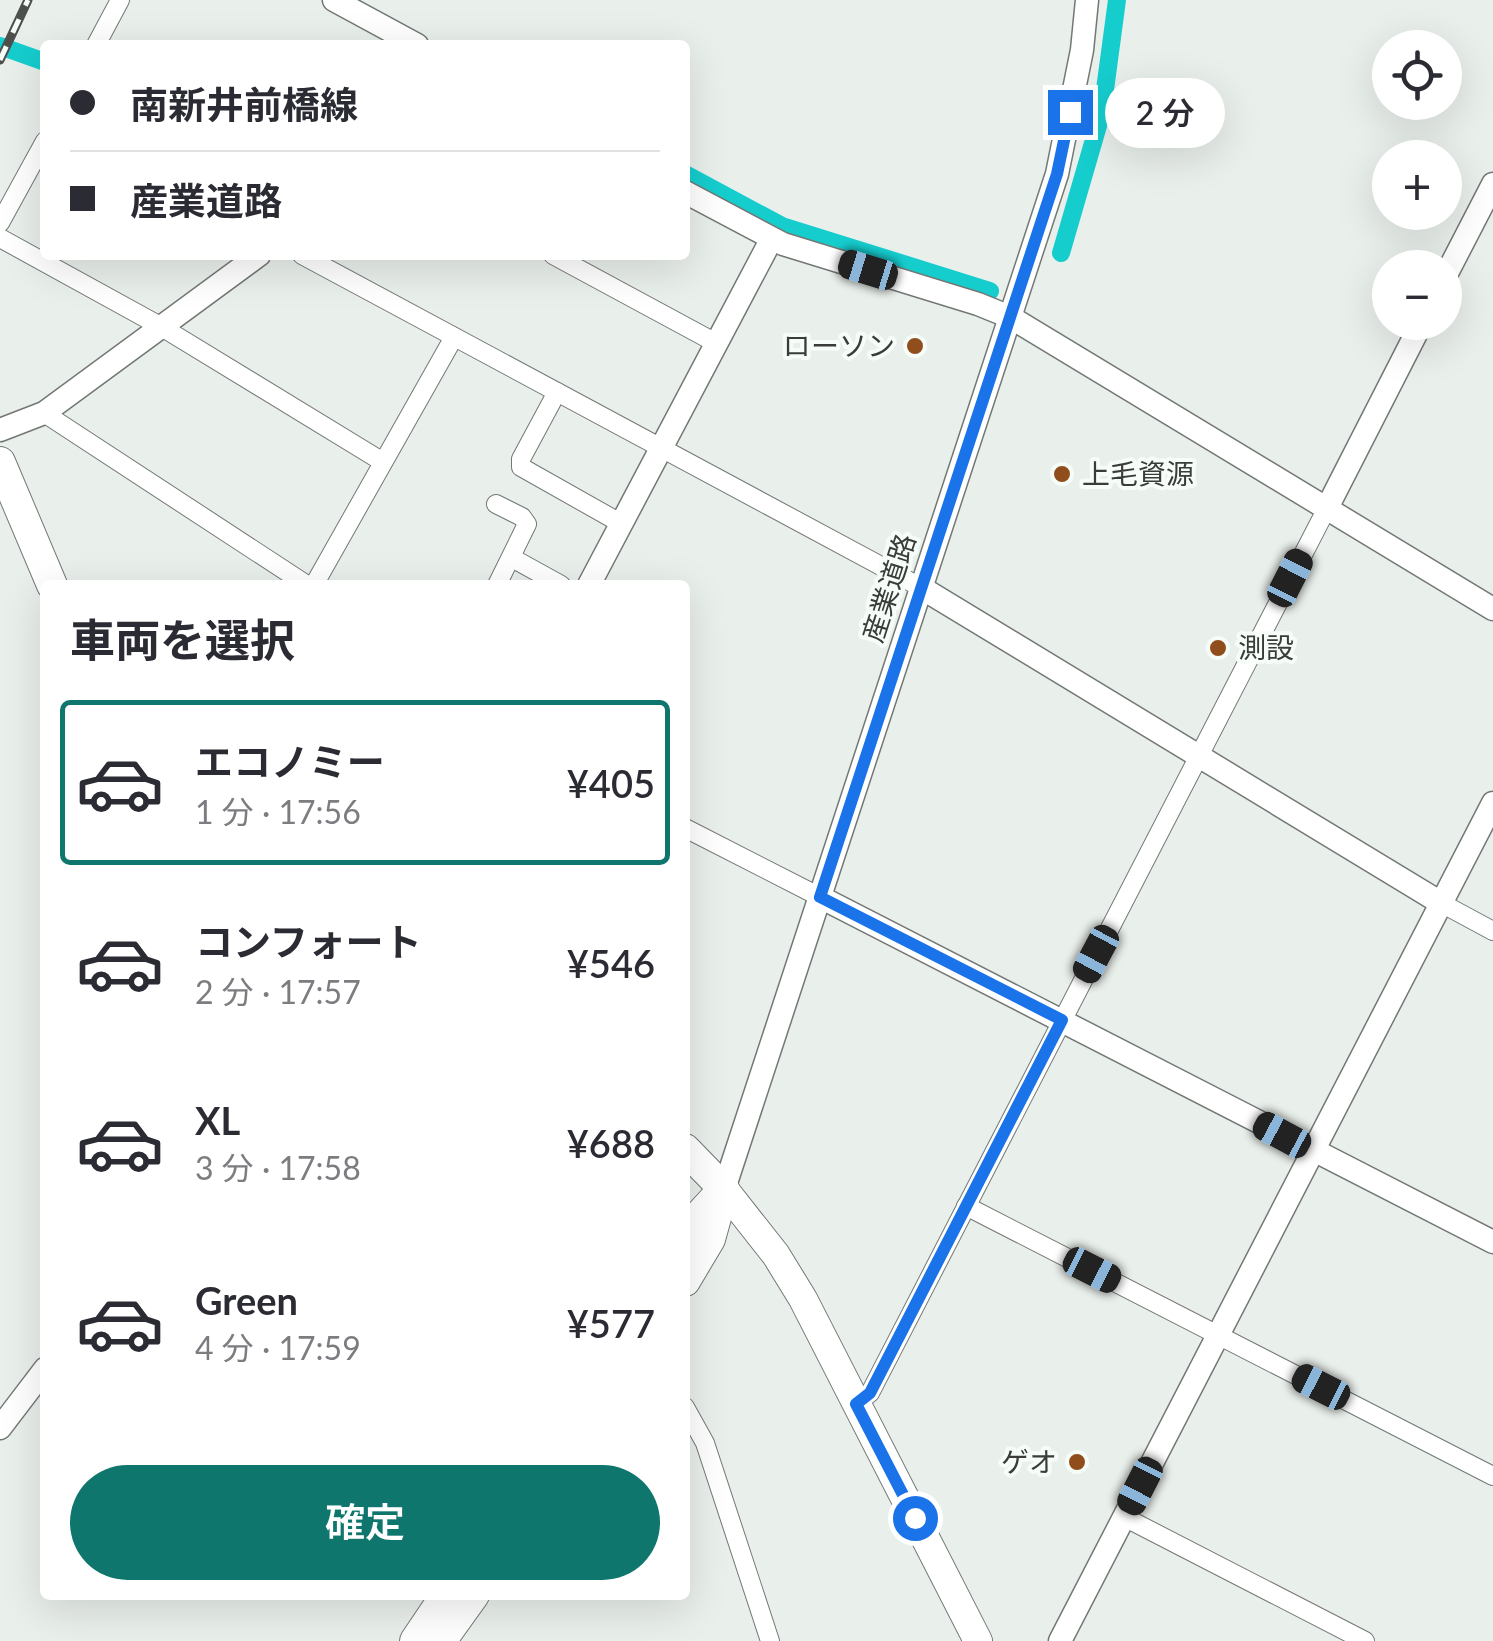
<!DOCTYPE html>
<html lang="ja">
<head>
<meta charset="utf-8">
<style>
  :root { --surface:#fff; --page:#f7f7f7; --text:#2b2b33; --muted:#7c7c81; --line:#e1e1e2; --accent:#0f766e }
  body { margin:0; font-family:Lato,"Noto Sans JP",sans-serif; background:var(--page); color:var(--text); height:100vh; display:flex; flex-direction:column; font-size:38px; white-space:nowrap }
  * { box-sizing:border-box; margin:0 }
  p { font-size:32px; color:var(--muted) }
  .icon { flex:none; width:55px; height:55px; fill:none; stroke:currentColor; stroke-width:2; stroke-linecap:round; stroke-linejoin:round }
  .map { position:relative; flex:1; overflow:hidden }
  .side { position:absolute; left:40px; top:580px; width:650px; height:1020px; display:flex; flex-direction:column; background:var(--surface); border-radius:10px; box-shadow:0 10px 40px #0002 }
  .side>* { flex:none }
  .top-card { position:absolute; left:40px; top:40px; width:650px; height:220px; border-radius:10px; box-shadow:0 10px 40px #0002; display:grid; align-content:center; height:220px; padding:0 30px; background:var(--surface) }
  .controls { position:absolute; left:1372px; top:30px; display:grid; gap:20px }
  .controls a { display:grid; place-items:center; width:90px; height:90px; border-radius:50%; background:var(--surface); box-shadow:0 10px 40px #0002; font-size:50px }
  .end { position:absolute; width:45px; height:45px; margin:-22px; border:12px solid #1a73e8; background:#fff; box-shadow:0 0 0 5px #fff }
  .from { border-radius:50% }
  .bubble { position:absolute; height:70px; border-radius:35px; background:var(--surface); box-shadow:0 10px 40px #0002; font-size:32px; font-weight:600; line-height:70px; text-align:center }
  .car { position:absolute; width:30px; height:60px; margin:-30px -15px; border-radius:12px; box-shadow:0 0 8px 2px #0007; background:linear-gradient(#222 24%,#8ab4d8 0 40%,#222 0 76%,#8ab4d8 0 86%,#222 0) }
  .top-card b { display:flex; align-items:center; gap:35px; height:95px; font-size:38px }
  .top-card b+b { border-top:2px solid var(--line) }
  .top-card i { width:25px; height:25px; background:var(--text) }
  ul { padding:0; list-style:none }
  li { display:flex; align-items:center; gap:30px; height:165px; margin:0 20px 15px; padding:0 10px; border:5px solid transparent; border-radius:10px }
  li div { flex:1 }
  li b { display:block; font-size:38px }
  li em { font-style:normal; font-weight:600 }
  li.selected { border-color:var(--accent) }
  li>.icon { width:90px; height:90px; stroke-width:1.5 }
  h2 { padding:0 30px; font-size:45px; line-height:120px }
  .cta { display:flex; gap:20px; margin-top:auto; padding:20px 30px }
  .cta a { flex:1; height:115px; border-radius:60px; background:var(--accent); color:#fff; font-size:40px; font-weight:600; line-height:115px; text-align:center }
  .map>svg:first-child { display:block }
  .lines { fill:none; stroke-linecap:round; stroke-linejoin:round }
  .canal { stroke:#16cdce; stroke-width:18 }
  .minor-casing { stroke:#737874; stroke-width:20 }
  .tertiary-casing { stroke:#737874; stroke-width:25 }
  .secondary-casing { stroke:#737874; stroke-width:30 }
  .primary-casing { stroke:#737874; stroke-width:32 }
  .minor { stroke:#fff; stroke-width:18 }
  .tertiary { stroke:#fff; stroke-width:22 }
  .secondary { stroke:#fff; stroke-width:28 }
  .primary { stroke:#fff; stroke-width:30 }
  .rail-casing { stroke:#4d4f4d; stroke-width:9 }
  .rail { stroke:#f6fdf8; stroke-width:5; stroke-dasharray:15; stroke-linecap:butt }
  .route { stroke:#1a73e8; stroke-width:12 }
  .poi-dot { fill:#904e1c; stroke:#f6fdf8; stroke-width:4 }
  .labels { text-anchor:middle; stroke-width:8; stroke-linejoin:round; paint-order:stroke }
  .poi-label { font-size:28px; fill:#3a3c3a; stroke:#f6fdf8; text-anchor:end }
  .street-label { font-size:28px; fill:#3a3c3a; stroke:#f6fdf8 }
</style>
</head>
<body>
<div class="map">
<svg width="1493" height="1641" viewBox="0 0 1493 1641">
  <rect width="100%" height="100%" fill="#e9efeb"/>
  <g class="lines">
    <g class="canal">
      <polyline points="0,46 45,62"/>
      <polyline points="685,174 782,226 990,291"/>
      <polyline points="1061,253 1102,112 1117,0"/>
    </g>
    <g class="minor-casing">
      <g id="minor">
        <polyline points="96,45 120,0"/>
        <polyline points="0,223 45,141"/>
        <polyline points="0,238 160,326 383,462"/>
        <polyline points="302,255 920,587"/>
        <polyline points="553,255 716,343"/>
        <polyline points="557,392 521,459 521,467 622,524"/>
        <polyline points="44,413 307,585"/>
        <polyline points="496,504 522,517 527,524 497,585"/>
        <polyline points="512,558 561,585"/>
        <polyline points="314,585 454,337"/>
        <polyline points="685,828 820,897"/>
        <polyline points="1441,903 1493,931"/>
        <polyline points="966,1206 1493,1476"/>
        <polyline points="856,1404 870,1393 1327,508"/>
        <polyline points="685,1407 705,1443 770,1641"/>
        <polyline points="1124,1517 1365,1641"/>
      </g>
    </g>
    <g class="tertiary-casing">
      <g id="tertiary">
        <polyline points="334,0 417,45"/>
        <polyline points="685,192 783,244 978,304 1010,317 1493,609"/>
        <polyline points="1445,277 1493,184"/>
        <polyline points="0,430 44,413 259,255"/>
        <polyline points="1327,508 1422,322"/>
        <polyline points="589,585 771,240"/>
        <polyline points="920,587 1441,903"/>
        <polyline points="820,897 1493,1242"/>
        <polyline points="724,1189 1057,174 1082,50 1087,0"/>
        <polyline points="0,1428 45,1369"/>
        <polyline points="1060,1641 1493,803"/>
      </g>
    </g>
    <g class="secondary-casing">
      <polyline id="secondary" points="724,1189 776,1255 803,1299 978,1641"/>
    </g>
    <g class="primary-casing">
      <g id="primary">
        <polyline points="0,462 52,585"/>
        <polyline points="685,1149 724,1189"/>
        <polyline points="685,1236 696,1219 718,1195"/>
        <polyline points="685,1281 710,1239 724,1189"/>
        <polyline points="415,1641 446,1595"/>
        <polyline points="441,1641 474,1595"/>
      </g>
    </g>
    <use href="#minor" class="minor"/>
    <use href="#tertiary" class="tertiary"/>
    <use href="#secondary" class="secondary"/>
    <use href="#primary" class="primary"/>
    <g class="rail-casing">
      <polyline id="rail" points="0,60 28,0"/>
    </g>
    <use href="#rail" class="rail"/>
  </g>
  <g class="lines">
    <polyline class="route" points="915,1518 856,1404 870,1393 1062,1020 820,897 1057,174 1070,112"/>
  </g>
  <g class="poi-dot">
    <circle cx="915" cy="346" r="10"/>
    <circle cx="1062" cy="474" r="10"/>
    <circle cx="1218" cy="648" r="10"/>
    <circle cx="1077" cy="1462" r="10"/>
  </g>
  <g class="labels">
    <g class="poi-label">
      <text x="895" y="356">ローソン</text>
      <text x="1082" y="484" text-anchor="start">上毛資源</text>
      <text x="1238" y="658" text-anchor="start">測設</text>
      <text x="1057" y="1472">ゲオ</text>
    </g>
    <g class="street-label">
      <text transform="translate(889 588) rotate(-72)" y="10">産業道路</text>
    </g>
  </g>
</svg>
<div class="controls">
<a><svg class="icon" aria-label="locate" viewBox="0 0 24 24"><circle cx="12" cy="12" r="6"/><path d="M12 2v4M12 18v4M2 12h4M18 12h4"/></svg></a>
<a>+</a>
<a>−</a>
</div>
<i class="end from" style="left:915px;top:1518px"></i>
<i class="end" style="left:1070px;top:112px"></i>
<div class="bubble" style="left:1105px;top:78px;width:120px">2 分</div>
<i class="car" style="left:868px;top:270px;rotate:287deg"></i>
<i class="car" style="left:1290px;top:578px;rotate:27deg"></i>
<i class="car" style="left:1096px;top:954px;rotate:208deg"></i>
<i class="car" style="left:1282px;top:1135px;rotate:298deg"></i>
<i class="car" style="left:1092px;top:1270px;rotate:117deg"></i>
<i class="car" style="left:1321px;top:1387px;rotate:297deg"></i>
<i class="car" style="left:1140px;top:1486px;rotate:207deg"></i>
<div class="top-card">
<b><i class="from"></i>南新井前橋線</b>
<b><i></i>産業道路</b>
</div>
<section class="side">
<h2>車両を選択</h2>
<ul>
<li class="selected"><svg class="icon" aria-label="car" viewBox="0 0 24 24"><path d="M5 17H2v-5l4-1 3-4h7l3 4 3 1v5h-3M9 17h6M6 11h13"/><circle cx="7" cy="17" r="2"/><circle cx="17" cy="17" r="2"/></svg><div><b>エコノミー</b><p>1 分 · 17:56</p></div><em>¥405</em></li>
<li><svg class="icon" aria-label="car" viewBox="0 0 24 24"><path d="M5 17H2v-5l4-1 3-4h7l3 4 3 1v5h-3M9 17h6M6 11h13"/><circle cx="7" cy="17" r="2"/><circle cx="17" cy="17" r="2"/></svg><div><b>コンフォート</b><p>2 分 · 17:57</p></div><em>¥546</em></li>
<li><svg class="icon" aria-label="car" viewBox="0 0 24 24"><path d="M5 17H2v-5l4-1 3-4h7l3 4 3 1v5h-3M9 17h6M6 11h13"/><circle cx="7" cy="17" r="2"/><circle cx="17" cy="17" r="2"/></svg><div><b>XL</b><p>3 分 · 17:58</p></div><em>¥688</em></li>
<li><svg class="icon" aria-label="car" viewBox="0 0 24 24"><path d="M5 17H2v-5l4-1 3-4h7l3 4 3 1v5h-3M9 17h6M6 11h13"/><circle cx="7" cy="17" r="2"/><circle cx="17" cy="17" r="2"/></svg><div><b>Green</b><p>4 分 · 17:59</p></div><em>¥577</em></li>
</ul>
<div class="cta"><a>確定</a></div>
</section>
</div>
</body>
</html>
